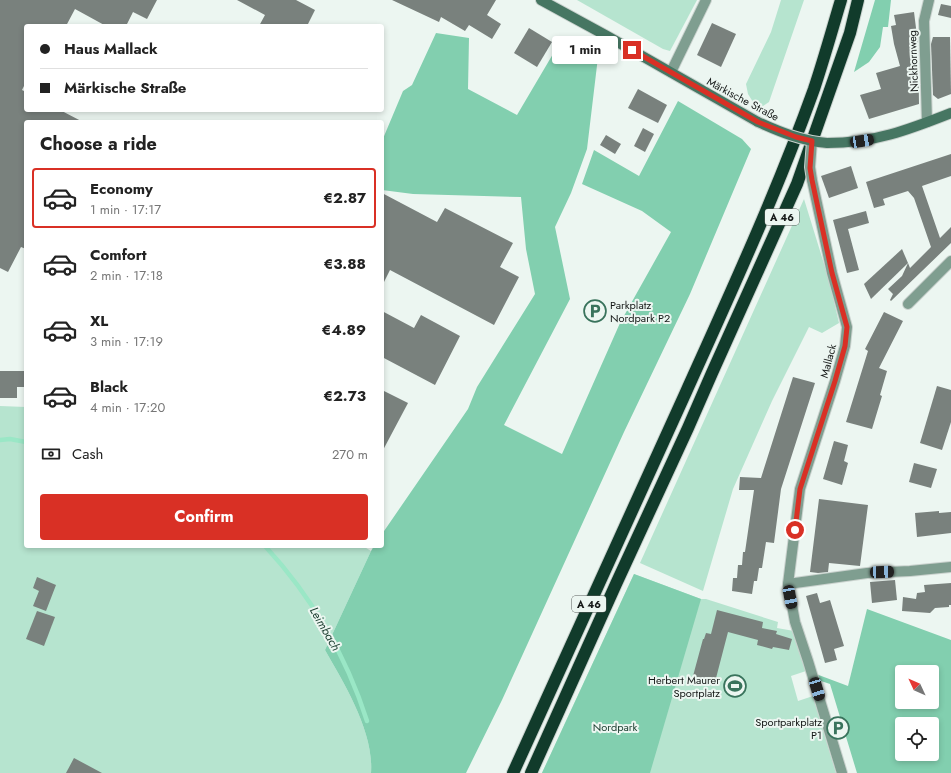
<!DOCTYPE html>
<html lang="en">
<head>
<meta charset="utf-8">
<style>
  :root { --surface:#fff; --page:#f6f6f6; --text:#222; --muted:#767676; --line:#e0e0e0; --accent:#d93025 }
  body { margin:0; font-family:Jost,sans-serif; background:var(--page); color:var(--text); height:100vh; display:flex; flex-direction:column; font-size:15px; white-space:nowrap }
  * { box-sizing:border-box; margin:0 }
  p { font-size:13px; color:var(--muted) }
  .icon { flex:none; width:22px; height:22px; fill:none; stroke:currentColor; stroke-width:2; stroke-linecap:round; stroke-linejoin:round }
  .map { position:relative; flex:1; overflow:hidden }
  .details { position:absolute; left:24px; top:120px; width:360px; height:428px; display:flex; flex-direction:column; background:var(--surface); border-radius:4px; box-shadow:0 2px 6px #0003 }
  .details>* { flex:none }
  .banner { position:absolute; left:24px; top:24px; width:360px; height:88px; border-radius:4px; box-shadow:0 2px 6px #0003; display:grid; align-content:center; height:88px; padding:0 16px; background:var(--surface) }
  .needle { width:26px; rotate:314deg }
  .fabs { position:absolute; left:895px; top:665px; display:grid; gap:8px }
  .fabs a { display:grid; place-items:center; width:44px; height:44px; border-radius:4px; background:var(--surface); box-shadow:0 2px 6px #0003; font-size:20px }
  .end { position:absolute; width:18px; height:18px; margin:-9px; border:5px solid #d93025; background:#fff; box-shadow:0 0 0 2px #fff }
  .from { border-radius:50% }
  .bubble { position:absolute; height:28px; border-radius:4px; background:var(--surface); box-shadow:0 2px 6px #0003; font-size:13px; font-weight:700; line-height:28px; text-align:center }
  .car { position:absolute; width:12px; height:24px; margin:-12px -6px; border-radius:5px; box-shadow:0 0 3px 1px #0007; background:linear-gradient(#222 24%,#8ab4d8 0 40%,#222 0 76%,#8ab4d8 0 86%,#222 0) }
  .banner b { display:flex; align-items:center; gap:14px; height:38px; font-size:15px }
  .banner b+b { border-top:1px solid var(--line) }
  .banner i { width:10px; height:10px; background:var(--text) }
  ul { padding:0; list-style:none }
  li { display:flex; align-items:center; gap:12px; height:60px; margin:0 8px 6px; padding:0 8px; border:2px solid transparent; border-radius:4px }
  li div { flex:1 }
  li b { display:block; font-size:15px }
  li em { font-style:normal; font-weight:700 }
  li.selected { border-color:var(--accent) }
  li>.icon { width:36px; height:36px; stroke-width:1.5 }
  h2 { padding:0 16px; font-size:18px; line-height:48px }
  .pay { display:flex; align-items:center; gap:10px; height:44px; padding:0 16px; font-size:15px }
  .pay p { margin-inline-start:auto }
  .action { display:flex; gap:8px; margin-top:auto; padding:8px 16px }
  .action a { flex:1; height:46px; border-radius:4px; background:var(--accent); color:#fff; font-size:16px; font-weight:700; line-height:46px; text-align:center }
  .map>svg:first-child { display:block }
  .green { fill:#b6e4cf }
  .forest { fill:#82cfaf; fill-rule:evenodd }
  .lines { fill:none; stroke-linecap:round; stroke-linejoin:round }
  .stream { stroke:#9ae7c6; stroke-width:4.5 }
  .building { fill:#79817d }
  .minor-casing { stroke:#cad2ce; stroke-width:12 }
  .secondary-casing { stroke:#cad2ce; stroke-width:12 }
  .motorway-casing { stroke:#cad2ce; stroke-width:14 }
  .minor { stroke:#7f9e90; stroke-width:10 }
  .secondary { stroke:#467662; stroke-width:10 }
  .motorway { stroke:#113b2b; stroke-width:12 }
  .minor-bridge-casing { stroke:#cad2ce; stroke-width:12; stroke-linecap:butt }
  .secondary-bridge-casing { stroke:#cad2ce; stroke-width:12; stroke-linecap:butt }
  .minor-bridge { stroke:#7f9e90; stroke-width:10 }
  .secondary-bridge { stroke:#467662; stroke-width:10 }
  .route { stroke:#d93025; stroke-width:5 }
  .labels { text-anchor:middle; stroke-width:4; stroke-linejoin:round; paint-order:stroke }
  .shield { fill:#ecf6f1; stroke:#565b58; stroke-width:1 }
  .shield-label { font-size:10px; font-weight:bold; fill:#151817 }
  .street-label { font-size:11px; fill:#151817; stroke:#ecf6f1 }
  .poi-label { font-size:11px; fill:#151817; stroke:#ecf6f1; text-anchor:end }
  .park-label { font-size:11px; fill:#173a2c; stroke:#ecf6f1 }
  .water-label { font-size:12px; font-style:italic; fill:#173a2c; stroke:#ecf6f1 }
</style>
</head>
<body>
<div class="map">
<svg width="951" height="773" viewBox="0 0 951 773">
  <rect width="100%" height="100%" fill="#ecf6f1"/>
  <g class="green">
    <polygon points="577,0 697,0 670,51 663,49"/>
    <polygon points="781,0 804,0 769,102 763,106 753,102 748,94 746,84 771,32"/>
    <polygon points="804,199 829,280 839,323 822,333 809,327 772,401 733,489 703,591 640,563"/>
    <path d="M0,406l26,1v139h337l8,5 -46,99c20,35 49,82 46,123h-371z"/>
    <polygon points="634,574 701,599 706,599 778,622 777,628 794,631 806,671 791,676 798,701 813,696 836,773 542,773"/>
  </g>
  <g class="forest">
    <polygon points="875,0 891,0 888,27 883,27 880,47 869,62 854,72"/>
    <path d="M436,33l33,5 -1,51 49,26 46,-78 35,20 -11,92 -16,44 -16,34 15,72 -66,126 58,29 58,-131 51,-91 -29,-21 -60,-27 12,-34 45,26 39,-75 64,38 9,10 -61,145 -66,138 -122,268 -36,73h-95c3,-41 -26,-88 -46,-123l46,-99 3,-5h8v-12l86,-125 9,-22 58,-93 -9,-45 -5,-52 -108,-3 -31,-4v-49l21,-50 9,-6z"/>
    <polygon points="634,574 701,599 650,773 542,773"/>
    <path d="M867,609l84,31v133h-94l-27,-89 -12,-4 -2,-6 32,12zM902,672h30v30h-30zM902,724h30v30h-30z"/>
  </g>
  <g class="lines">
    <g class="stream">
      <polyline points="0,440 10,439 26,442"/>
      <path d="M265,546c47,51 81,109 102,175"/>
    </g>
  </g>
  <g class="building">
    <polygon points="0,0 157,0 147,19 133,12 126,26 106,26 75,9 66,26 26,26 26,82 22,90 26,92 26,110 60,110 83,122 26,122 26,249 21,247 8,272 0,268"/>
    <polygon points="237,0 296,0 315,10 307,26 259,26 265,15"/>
    <polygon points="392,0 496,0 487,15 501,24 492,39 469,25 465,31 441,17 439,22"/>
    <polygon points="941,4 951,6 951,18 938,15"/>
    <polygon points="914,12 918,44 919,104 869,119 860,95 881,89 876,73 900,66 894,44 891,26 896,25 894,15"/>
    <polygon points="712,23 736,34 721,67 697,55"/>
    <polygon points="529,28 552,42 537,67 514,53"/>
    <polygon points="933,37 950,37 951,94 938,99 933,95 931,44"/>
    <polygon points="638,89 667,105 658,123 628,108"/>
    <polygon points="643,128 654,134 645,152 634,146"/>
    <polygon points="606,135 621,144 615,154 600,145"/>
    <polygon points="951,154 951,176 922,186 940,238 951,227 951,243 891,301 890,300 893,294 888,289 902,276 908,263 910,268 931,247 914,198 908,191 883,199 885,205 874,208 866,182"/>
    <polygon points="851,166 858,188 829,198 821,176"/>
    <polygon points="382,193 437,222 445,208 513,243 500,267 519,277 494,325 390,270 382,286"/>
    <polygon points="866,211 869,223 848,229 859,270 847,273 833,220"/>
    <polygon points="902,249 908,263 871,299 864,284"/>
    <polygon points="382,311 414,328 421,315 460,336 435,385 382,357"/>
    <polygon points="884,312 903,321 879,368 887,371 880,395 882,396 872,429 846,422 868,351 865,349"/>
    <polygon points="0,371 26,371 26,387 17,387 17,398 0,398"/>
    <polygon points="793,377 815,383 781,489 774,543 766,542 762,568 759,568 757,581 754,581 752,594 732,591 733,578 737,578 738,565 742,565 743,552 745,552 754,490 739,490 740,477 761,478"/>
    <polygon points="937,386 951,390 951,422 942,450 920,443"/>
    <polygon points="382,390 408,403 382,452"/>
    <polygon points="834,441 848,445 844,461 848,463 842,485 823,479"/>
    <polygon points="914,463 937,469 931,488 909,482"/>
    <polygon points="819,499 868,505 860,566 829,563 828,572 818,573 810,572"/>
    <polygon points="939,511 939,513 951,512 951,533 917,537 915,513"/>
    <polygon points="37,577 56,585 46,611 33,606 39,591 33,588"/>
    <polygon points="895,580 897,600 872,603 870,582"/>
    <polygon points="951,583 951,605 949,605 949,607 935,608 930,613 902,611 903,597 916,599 917,593 925,592 924,585"/>
    <polygon points="817,593 820,603 830,600 844,646 834,649 837,660 825,663 806,596"/>
    <polygon points="717,610 763,622 762,628 777,631 776,634 792,639 789,650 773,647 772,649 757,645 758,640 728,632 715,682 693,676 703,639 704,639 706,633 711,634"/>
    <polygon points="37,611 55,617 44,646 26,639"/>
    <polygon points="74,758 102,773 66,773"/>
  </g>
  <g class="lines">
    <g class="minor-casing">
      <g id="minor">
        <polyline points="671,72 706,0"/>
        <polyline points="927,122 924,21 929,0"/>
        <polyline points="812,180 832,273 847,327 845,346 835,381 800,489 788,584 795,622 808,661 842,773"/>
        <polyline points="908,304 951,261"/>
        <polyline points="788,584 867,573 910,571 951,567"/>
      </g>
    </g>
    <g class="secondary-casing">
      <g id="secondary">
        <polyline points="541,0 607,36 758,122"/>
        <path d="M827,143c47,0 81,-13 124,-30"/>
      </g>
    </g>
    <g class="motorway-casing">
      <g id="motorway">
        <path d="M513,773c57,-127 115,-254 173,-381 45,-100 91,-200 128,-303 10,-30 18,-59 27,-89"/>
        <polyline points="531,773 616,584 688,428 712,373 797,184 850,33 858,0"/>
      </g>
    </g>
    <use href="#minor" class="minor"/>
    <use href="#secondary" class="secondary"/>
    <use href="#motorway" class="motorway"/>
    <g class="minor-bridge-casing">
      <polyline id="minor-bridge" points="812,141 810,167 812,180"/>
    </g>
    <g class="secondary-bridge-casing">
      <path id="secondary-bridge" d="M758,122c22,10 44,19 69,21"/>
    </g>
    <use href="#minor-bridge" class="minor-bridge"/>
    <use href="#secondary-bridge" class="secondary-bridge"/>
  </g>
  <g class="lines">
    <polyline class="route" points="632,50 758,122 796,137 812,141 810,168 812,180 832,273 847,327 845,346 835,381 800,489 795,530"/>
  </g>
  <defs>
    <g id="parking-ring" transform="scale(1.15)"><circle r="9.5" fill="#ecf6f1" stroke="#39735c" stroke-width="1.5"/><path d="M-3.5-5.5H1a3.5 3.5 0 0 1 0 7H-1V5.5H-3.5ZM-1-3.4V-.6H.8a1.4 1.4 0 0 0 0-2.8Z" fill="#39735c"/></g>
    <g id="stadium-ring" transform="scale(1.15)"><circle r="9.5" fill="#ecf6f1" stroke="#39735c" stroke-width="1.5"/><path d="M0-5a6.5 5 0 1 0 0 10a6.5 5 0 1 0 0-10ZM-3.5-1.8h7v3.6h-7Z" fill="#39735c"/></g>
  </defs>
  <g fill-rule="evenodd">
    <use href="#parking-ring" x="595" y="311"/>
    <use href="#stadium-ring" x="735" y="686"/>
    <use href="#parking-ring" x="838" y="728"/>
  </g>
  <g class="labels">
    <g class="shield">
      <rect x="765" y="209" width="34" height="16" rx="3"/>
      <rect x="572" y="596" width="34" height="16" rx="3"/>
    </g>
    <g class="shield-label">
      <text x="782" y="221">A 46</text>
      <text x="589" y="608">A 46</text>
    </g>
    <g class="street-label">
      <text transform="translate(913 61) rotate(-92)" y="4">Nickhornweg</text>
      <text transform="translate(743 99) rotate(28)" y="4">Märkische Straße</text>
      <text transform="translate(828 361) rotate(-75)" y="4">Mallack</text>
    </g>
    <g class="poi-label">
      <text x="610" y="309" text-anchor="start">Parkplatz<tspan x="610" dy="13">Nordpark P2</tspan></text>
      <text x="720" y="684">Herbert Maurer<tspan x="720" dy="13">Sportplatz</tspan></text>
      <text x="822" y="726">Sportparkplatz<tspan x="822" dy="13">P1</tspan></text>
    </g>
    <g class="park-label">
      <text x="615" y="731">Nordpark</text>
    </g>
    <g class="water-label">
      <text transform="translate(325 629) rotate(60)" y="4">Leimbach</text>
    </g>
  </g>
</svg>
<div class="fabs">
<a><svg class="needle" viewBox="-14 -14 28 28"><path d="M0-13l5 13h-10z" fill="#e53935"/><path d="M0 13l5-13h-10z" fill="#767676"/></svg></a>
<a><svg class="icon" aria-label="locate" viewBox="0 0 24 24"><circle cx="12" cy="12" r="6"/><path d="M12 2v4M12 18v4M2 12h4M18 12h4"/></svg></a>
</div>
<i class="end from" style="left:795px;top:530px"></i>
<i class="end" style="left:632px;top:50px"></i>
<div class="bubble" style="left:552px;top:36px;width:66px">1 min</div>
<i class="car" style="left:862px;top:141px;rotate:81deg"></i>
<i class="car" style="left:882px;top:572px;rotate:88deg"></i>
<i class="car" style="left:790px;top:597px;rotate:169deg"></i>
<i class="car" style="left:817px;top:689px;rotate:163deg"></i>
<div class="banner">
<b><i class="from"></i>Haus Mallack</b>
<b><i></i>Märkische Straße</b>
</div>
<section class="details">
<h2>Choose a ride</h2>
<ul>
<li class="selected"><svg class="icon" aria-label="car" viewBox="0 0 24 24"><path d="M5 17H2v-5l4-1 3-4h7l3 4 3 1v5h-3M9 17h6M6 11h13"/><circle cx="7" cy="17" r="2"/><circle cx="17" cy="17" r="2"/></svg><div><b>Economy</b><p>1 min · 17:17</p></div><em>€2.87</em></li>
<li><svg class="icon" aria-label="car" viewBox="0 0 24 24"><path d="M5 17H2v-5l4-1 3-4h7l3 4 3 1v5h-3M9 17h6M6 11h13"/><circle cx="7" cy="17" r="2"/><circle cx="17" cy="17" r="2"/></svg><div><b>Comfort</b><p>2 min · 17:18</p></div><em>€3.88</em></li>
<li><svg class="icon" aria-label="car" viewBox="0 0 24 24"><path d="M5 17H2v-5l4-1 3-4h7l3 4 3 1v5h-3M9 17h6M6 11h13"/><circle cx="7" cy="17" r="2"/><circle cx="17" cy="17" r="2"/></svg><div><b>XL</b><p>3 min · 17:19</p></div><em>€4.89</em></li>
<li><svg class="icon" aria-label="car" viewBox="0 0 24 24"><path d="M5 17H2v-5l4-1 3-4h7l3 4 3 1v5h-3M9 17h6M6 11h13"/><circle cx="7" cy="17" r="2"/><circle cx="17" cy="17" r="2"/></svg><div><b>Black</b><p>4 min · 17:20</p></div><em>€2.73</em></li>
</ul>
<div class="pay"><svg class="icon" aria-label="cash" viewBox="0 0 24 24"><path d="M3 7h18v10H3z"/><circle cx="12" cy="12" r="2"/></svg>Cash<p>270 m</p></div>
<div class="action"><a>Confirm</a></div>
</section>
</div>
</body>
</html>
